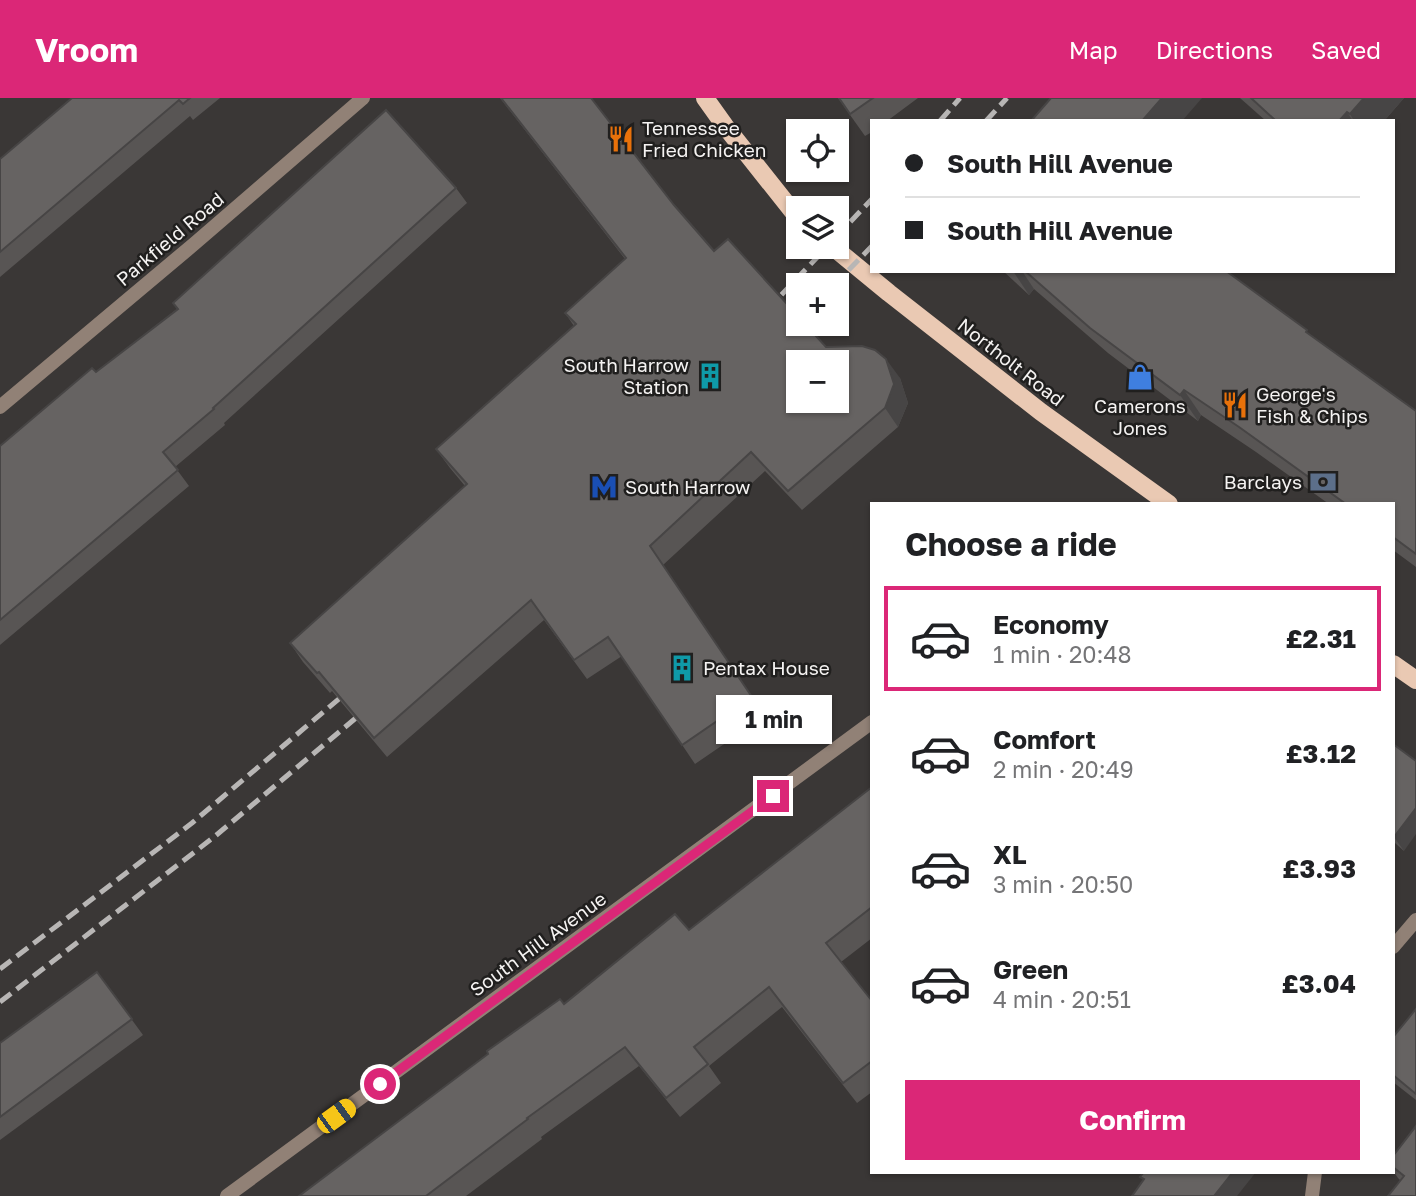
<!DOCTYPE html>
<html lang="en">
<head>
<meta charset="utf-8">
<style>
  :root { --surface:#fff; --page:#f6f6f6; --text:#202124; --muted:#757577; --line:#e0e0e0; --accent:#db2777 }
  body { margin:0; font-family:"Golos Text",sans-serif; background:var(--page); color:var(--text); height:100vh; display:flex; flex-direction:column; font-size:26px; white-space:nowrap }
  * { box-sizing:border-box; margin:0 }
  p { font-size:23px; color:var(--muted) }
  .icon { flex:none; width:38px; height:38px; fill:none; stroke:currentColor; stroke-width:2; stroke-linecap:round; stroke-linejoin:round }
  .map { position:relative; flex:1; overflow:hidden }
  .side { position:absolute; left:870px; top:404px; width:525px; height:672px; display:flex; flex-direction:column; background:var(--surface); border-radius:0px; box-shadow:0 2px 5px #0004 }
  .side>* { flex:none }
  .guide { position:absolute; left:870px; top:21px; width:525px; height:154px; border-radius:0px; box-shadow:0 2px 5px #0004; display:grid; align-content:center; height:154px; padding:0 35px; background:var(--surface) }
  .buttons { position:absolute; left:786px; top:21px; display:grid; gap:14px }
  .buttons a { display:grid; place-items:center; width:63px; height:63px; border-radius:0px; background:var(--surface); box-shadow:0 2px 5px #0004; font-size:35px }
  .end { position:absolute; width:32px; height:32px; margin:-16px; border:9px solid #db2777; background:#fff; box-shadow:0 0 0 4px #fff }
  .from { border-radius:50% }
  .bubble { position:absolute; height:49px; border-radius:0px; background:var(--surface); box-shadow:0 2px 5px #0004; font-size:23px; font-weight:700; line-height:49px; text-align:center }
  .car { position:absolute; width:21px; height:42px; margin:-21px -10px; border-radius:9px; box-shadow:0 0 5px 2px #0007; background:linear-gradient(#f5c518 24%,#345 0 40%,#f5c518 0 76%,#345 0 86%,#f5c518 0) }
  .guide b { display:flex; align-items:center; gap:24px; height:66px; font-size:26px }
  .guide b+b { border-top:2px solid var(--line) }
  .guide i { width:18px; height:18px; background:var(--text) }
  ul { padding:0; list-style:none }
  li { display:flex; align-items:center; gap:21px; height:105px; margin:0 14px 10px; padding:0 21px; border:4px solid transparent; border-radius:0px }
  li div { flex:1 }
  li b { display:block; font-size:26px }
  li em { font-style:normal; font-weight:700 }
  li.on { border-color:var(--accent) }
  li>.icon { width:63px; height:63px; stroke-width:1.5 }
  h2 { padding:0 35px; font-size:32px; line-height:84px }
  .cta { display:flex; gap:14px; margin-top:auto; padding:14px 35px }
  .cta a { flex:1; height:80px; border-radius:0px; background:var(--accent); color:#fff; font-size:28px; font-weight:700; line-height:80px; text-align:center }
  header { display:flex; align-items:center; gap:42px; box-sizing:border-box; height:98px; padding:0 35px; background:var(--accent); color:#fff }
  header strong { font-size:33px }
  nav { display:flex; gap:38px; margin-inline-start:auto; font-size:24px }
  .map>svg:first-child { display:block }
  .lines { fill:none; stroke-linecap:round; stroke-linejoin:round }
  .street { stroke:#918176; stroke-width:14 }
  .primary { stroke:#eac9b3; stroke-width:18 }
  .rail { stroke:#b8b6b5; stroke-width:5; stroke-dasharray:14 7; stroke-linecap:butt }
  .wall { fill:#585554 }
  .shaded-wall { fill:#474545 }
  .building { fill:#666362; stroke:#474545; stroke-width:2; fill-rule:evenodd }
  .route { stroke:#db2777; stroke-width:9 }
  .labels { text-anchor:middle; stroke-width:5; stroke-linejoin:round; paint-order:stroke }
  .poi-label { font-size:19px; fill:#f5f3f2; stroke:#201f1e; text-anchor:start }
  .street-label { font-size:19px; fill:#f5f3f2; stroke:#201f1e }
</style>
</head>
<body>
<header>
<strong>Vroom</strong>
<nav><a>Map</a><a>Directions</a><a>Saved</a></nav>
</header>
<div class="map">
<svg width="1416" height="1098" viewBox="0 0 1416 1098">
  <rect width="100%" height="100%" fill="#3a3736"/>
  <g class="lines">
    <g class="street">
      <polyline points="0,309 194,146 363,0"/>
      <polyline points="1393,849 1416,822"/>
      <polyline points="227,1098 872,624"/>
      <polyline points="1312,1098 1315,1074"/>
    </g>
    <g class="primary">
      <polyline points="705,0 725,28 798,120"/>
      <polyline points="833,149 889,195 1041,314 1169,406"/>
      <polyline points="1393,566 1416,582"/>
    </g>
    <g class="rail">
      <polyline points="940,23 960,0"/>
      <polyline points="986,23 1007,0"/>
      <polyline points="836,139 872,101"/>
      <polyline points="834,187 872,148"/>
      <polyline points="767,212 827,149"/>
      <polyline points="0,871 192,725 353,589"/>
      <polyline points="0,904 214,739 369,609"/>
    </g>
  </g>
  <g class="wall">
    <polygon points="72,0 220,0 193,22 190,18 0,179 0,61"/>
    <polygon points="500,0 591,0 674,107 714,153 826,249 900,280 908,305 898,329 802,412 765,373 663,467 765,618 695,666 622,558 587,581 544,522 387,659 332,593 330,595 303,564 290,545 465,388 450,370 436,351 574,228 565,215 625,161"/>
    <polygon points="838,0 918,0 887,23 872,23 872,34 865,38"/>
    <polygon points="1240,0 1404,0 1384,23 1266,23"/>
    <polygon points="456,90 467,105 224,325 225,327 175,369 189,388 0,547 0,348 177,211 173,205"/>
    <polygon points="1003,173 1228,173 1231,177 1312,239 1416,313 1416,469 1393,452 1393,406 1329,406 1256,354 1201,317 1198,323 1108,255 1034,191 1029,197"/>
    <polygon points="1393,646 1404,753 1395,745 1393,747"/>
    <polygon points="872,689 872,840 841,864 872,903 872,994 857,1005 782,909 709,968 721,985 680,1019 639,968 541,1039 542,1041 466,1098 299,1098 564,906 689,832"/>
    <polygon points="97,874 143,937 0,1042 0,945"/>
    <polygon points="1416,911 1416,1002 1393,984 1393,939"/>
    <polygon points="1393,1058 1416,1098 1398,1080 1393,1073"/>
  </g>
  <g class="shaded-wall">
    <polygon points="1162,0 1202,0 1182,23 1142,23"/>
    <polygon points="1364,0 1404,0 1384,23 1354,23 1350,16"/>
    <polygon points="1347,14 1353,23 1339,23"/>
    <polygon points="1013,173 1022,173 1034,191 1029,197"/>
    <polygon points="886,261 900,280 908,305 898,329 885,310"/>
    <polygon points="1184,292 1201,317 1198,323 1180,297"/>
    <polygon points="1416,710 1416,736 1404,753 1394,739"/>
    <polygon points="1233,1074 1256,1074 1237,1098 1214,1098"/>
  </g>
  <g class="building">
    <polygon points="72,0 190,0 183,6 179,2 0,154 0,61"/>
    <path d="M501,0h90l83,107 40,46 14,-12 70,77v8h7l21,23 36,-1 13,4 11,9 8,25 -9,24 -97,83 -37,-39 -101,94 102,151 -70,48 -74,-108 -34,23 -43,-60 -157,138 -55,-66 -2,1 -27,-30 177,-159 -31,-35 140,-125 -11,-11 61,-55zM798,264h38v39h-38z"/>
    <polygon points="839,0 873,0 850,16"/>
    <polygon points="1051,0 1162,0 1142,23 1031,23"/>
    <polygon points="1251,0 1364,0 1350,16 1347,14 1339,23 1276,23"/>
    <polygon points="386,12 456,90 213,310 214,311 163,354 178,372 0,522 0,348 92,270 96,274 178,211 173,205"/>
    <polygon points="1025,173 1226,173 1307,232 1306,234 1416,313 1416,456 1393,439 1393,406 1346,406 1239,329 1184,292 1180,297 1090,230"/>
    <polygon points="1393,646 1416,663 1416,710 1394,739 1393,738"/>
    <polygon points="872,689 872,809 826,845 872,903 872,963 843,985 769,889 694,949 708,966 666,1000 625,949 527,1020 528,1021 426,1098 299,1098 488,956 487,953 560,901 564,906 675,816 689,832"/>
    <polygon points="97,874 132,921 0,1019 0,945"/>
    <polygon points="1416,911 1416,996 1393,977 1393,939"/>
    <polygon points="1416,1028 1416,1098 1388,1098 1404,1078 1393,1069 1393,1058"/>
    <polygon points="1144,1074 1233,1074 1214,1098 1132,1098 1144,1081 1140,1079"/>
  </g>
  <g class="lines">
    <polyline class="route" points="380,986 773,698"/>
  </g>
  <defs>
    <g id="restaurant-bare" transform="scale(2.1)"><path d="M-5-6h1v4h1v-4h1v4h1v-4h1v5L-1.5 .5V6h-2V.5L-5-1ZM5-6V6H3V1.5H1.5Q1.5-4 5-6Z" fill="#e8710a" stroke="#201f1e" stroke-width="2.5" paint-order="stroke"/></g>
    <g id="building-bare" transform="scale(2.1)"><path d="M-4-6H4V6H1V3H-1V6H-4ZM-2.5-4.3h1.7v1.8h-1.7ZM.8-4.3h1.7v1.8H.8ZM-2.5-1h1.7V.8h-1.7ZM.8-1h1.7V.8H.8Z" fill="#0f9aa8" stroke="#201f1e" stroke-width="2.5" paint-order="stroke"/></g>
    <g id="shop-bare" transform="scale(2.1)"><path d="M-5-2.5h2.3a2.7 3.5 0 0 1 5.4 0H5L5.5 6h-11ZM-1.5-2.5h3a1.5 2.3 0 0 0-3 0Z" fill="#3f7fe0" stroke="#201f1e" stroke-width="2.5" paint-order="stroke"/></g>
    <g id="bank-bare" transform="scale(2.1)"><path d="M-6-4H6V4H-6ZM0-2.3a2.3 2.3 0 1 0 0 4.6a2.3 2.3 0 1 0 0-4.6Z" fill="#5c6f8a" stroke="#201f1e" stroke-width="2.5" paint-order="stroke"/></g>
    <g id="metro-bare" transform="scale(2.1)"><path d="M-5.5 5V-5H-3L0 0L3-5H5.5V5H3V-.5L0 4L-3-.5V5Z" fill="#1a4fb4" stroke="#201f1e" stroke-width="2.5" paint-order="stroke"/></g>
  </defs>
  <g fill-rule="evenodd">
    <use href="#restaurant-bare" x="621" y="41"/>
    <use href="#building-bare" x="710" y="278"/>
    <use href="#shop-bare" x="1140" y="279"/>
    <use href="#restaurant-bare" x="1235" y="307"/>
    <use href="#bank-bare" x="1323" y="384"/>
    <use href="#metro-bare" x="604" y="389"/>
    <use href="#building-bare" x="682" y="570"/>
  </g>
  <g class="labels">
    <g class="poi-label">
      <text x="642" y="37">Tennessee<tspan x="642" dy="22">Fried Chicken</tspan></text>
      <text x="689" y="274" text-anchor="end">South Harrow<tspan x="689" dy="22">Station</tspan></text>
      <text x="1256" y="303">George's<tspan x="1256" dy="22">Fish &amp; Chips</tspan></text>
      <text x="1140" y="315" text-anchor="middle">Camerons<tspan x="1140" dy="22">Jones</tspan></text>
      <text x="1302" y="391" text-anchor="end">Barclays</text>
      <text x="625" y="396">South Harrow</text>
      <text x="703" y="577">Pentax House</text>
    </g>
    <g class="street-label">
      <text transform="translate(170 141) rotate(-40)" y="7">Parkfield Road</text>
      <text transform="translate(1011 264) rotate(38)" y="7">Northolt Road</text>
      <text transform="translate(538 846) rotate(-36)" y="7">South Hill Avenue</text>
    </g>
  </g>
</svg>
<div class="buttons">
<a><svg class="icon" aria-label="locate" viewBox="0 0 24 24"><circle cx="12" cy="12" r="6"/><path d="M12 2v4M12 18v4M2 12h4M18 12h4"/></svg></a>
<a><svg class="icon" aria-label="layers" viewBox="0 0 24 24"><path d="M12 4l9 5-9 5-9-5zM3 14l9 5 9-5"/></svg></a>
<a>+</a>
<a>−</a>
</div>
<i class="end from" style="left:380px;top:986px"></i>
<i class="end" style="left:773px;top:698px"></i>
<div class="bubble" style="left:716px;top:597px;width:116px">1 min</div>
<i class="car" style="left:336px;top:1018px;rotate:54deg"></i>
<div class="guide">
<b><i class="from"></i>South Hill Avenue</b>
<b><i></i>South Hill Avenue</b>
</div>
<section class="side">
<h2>Choose a ride</h2>
<ul>
<li class="on"><svg class="icon" aria-label="car" viewBox="0 0 24 24"><path d="M5 17H2v-5l4-1 3-4h7l3 4 3 1v5h-3M9 17h6M6 11h13"/><circle cx="7" cy="17" r="2"/><circle cx="17" cy="17" r="2"/></svg><div><b>Economy</b><p>1 min · 20:48</p></div><em>£2.31</em></li>
<li><svg class="icon" aria-label="car" viewBox="0 0 24 24"><path d="M5 17H2v-5l4-1 3-4h7l3 4 3 1v5h-3M9 17h6M6 11h13"/><circle cx="7" cy="17" r="2"/><circle cx="17" cy="17" r="2"/></svg><div><b>Comfort</b><p>2 min · 20:49</p></div><em>£3.12</em></li>
<li><svg class="icon" aria-label="car" viewBox="0 0 24 24"><path d="M5 17H2v-5l4-1 3-4h7l3 4 3 1v5h-3M9 17h6M6 11h13"/><circle cx="7" cy="17" r="2"/><circle cx="17" cy="17" r="2"/></svg><div><b>XL</b><p>3 min · 20:50</p></div><em>£3.93</em></li>
<li><svg class="icon" aria-label="car" viewBox="0 0 24 24"><path d="M5 17H2v-5l4-1 3-4h7l3 4 3 1v5h-3M9 17h6M6 11h13"/><circle cx="7" cy="17" r="2"/><circle cx="17" cy="17" r="2"/></svg><div><b>Green</b><p>4 min · 20:51</p></div><em>£3.04</em></li>
</ul>
<div class="cta"><a>Confirm</a></div>
</section>
</div>
</body>
</html>
